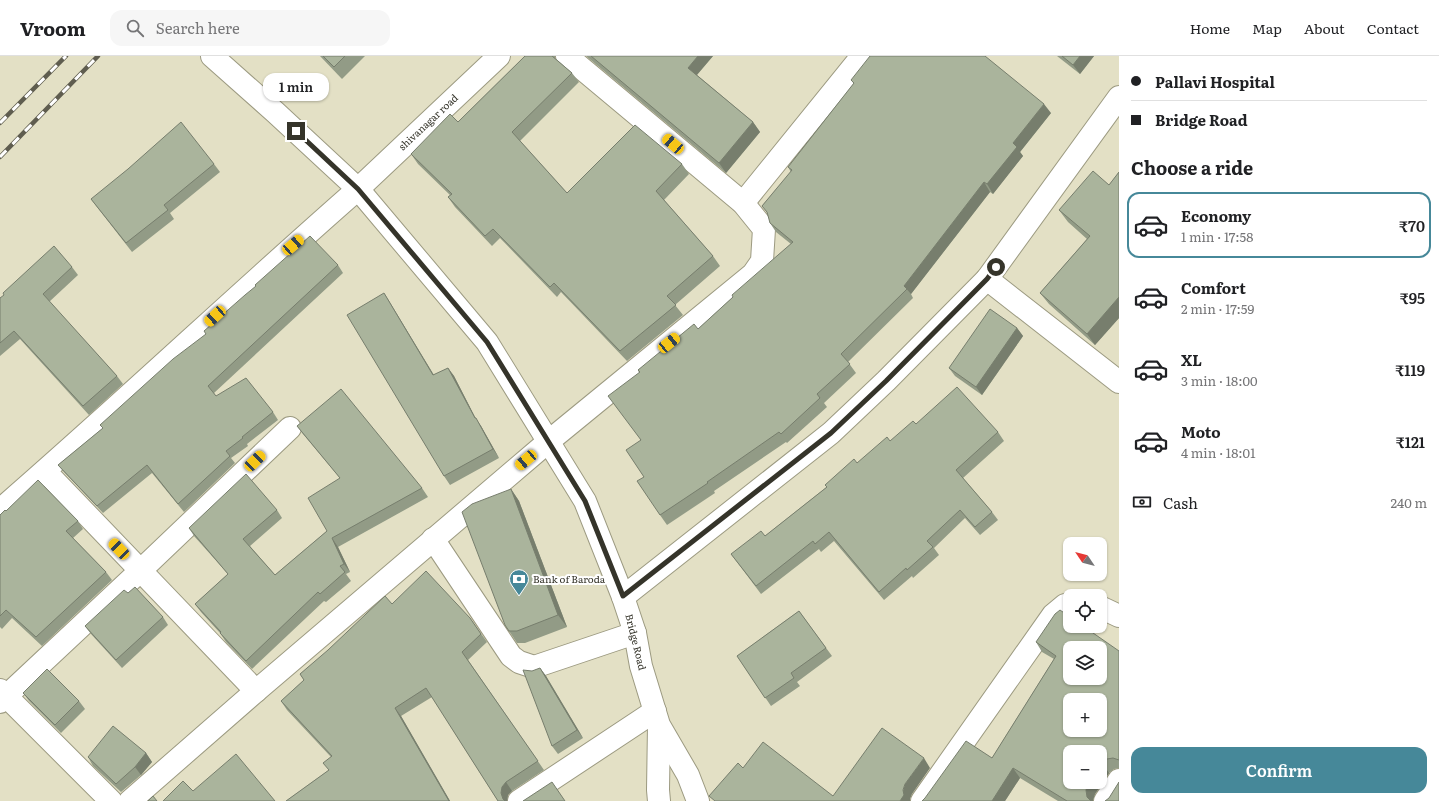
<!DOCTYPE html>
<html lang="en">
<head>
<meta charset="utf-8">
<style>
  :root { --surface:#fff; --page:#f6f6f6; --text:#202124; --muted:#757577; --line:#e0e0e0; --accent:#468899 }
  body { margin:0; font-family:Literata,serif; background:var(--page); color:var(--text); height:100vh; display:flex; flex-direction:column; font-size:15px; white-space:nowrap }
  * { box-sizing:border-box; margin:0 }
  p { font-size:13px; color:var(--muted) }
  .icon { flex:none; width:22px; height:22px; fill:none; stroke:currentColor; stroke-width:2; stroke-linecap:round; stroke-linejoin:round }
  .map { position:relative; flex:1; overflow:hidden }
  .side { display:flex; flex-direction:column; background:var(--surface); width:320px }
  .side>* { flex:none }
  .hud { display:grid; align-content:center; height:88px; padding:0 12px; background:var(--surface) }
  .needle { width:26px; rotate:305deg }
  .tools { position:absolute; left:1063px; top:481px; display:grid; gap:8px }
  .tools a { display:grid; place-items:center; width:44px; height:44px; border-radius:8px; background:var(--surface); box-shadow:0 1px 3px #0004; font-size:20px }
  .end { position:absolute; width:18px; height:18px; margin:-9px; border:5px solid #35342a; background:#fff; box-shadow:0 0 0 2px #fff }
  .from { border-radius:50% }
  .bubble { position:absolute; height:28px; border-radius:12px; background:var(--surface); box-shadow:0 1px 3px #0004; font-size:13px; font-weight:600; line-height:28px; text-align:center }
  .car { position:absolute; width:12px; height:24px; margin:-12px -6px; border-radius:5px; box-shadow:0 0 3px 1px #0007; background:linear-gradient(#f5c518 24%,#345 0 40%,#f5c518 0 76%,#345 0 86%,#f5c518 0) }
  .hud b { display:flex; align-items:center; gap:14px; height:38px; font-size:15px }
  .hud b+b { border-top:1px solid var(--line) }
  .hud i { width:10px; height:10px; background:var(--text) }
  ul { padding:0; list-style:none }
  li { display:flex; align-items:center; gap:12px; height:66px; margin:0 8px 6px; padding:0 4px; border:2px solid transparent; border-radius:12px }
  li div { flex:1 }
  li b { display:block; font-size:15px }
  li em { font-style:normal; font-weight:600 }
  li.on { border-color:var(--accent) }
  li>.icon { width:36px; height:36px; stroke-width:1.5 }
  h2 { padding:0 12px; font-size:18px; line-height:48px }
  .pay { display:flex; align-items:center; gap:10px; height:44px; padding:0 12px; font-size:15px }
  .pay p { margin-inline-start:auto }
  .button { display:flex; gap:8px; margin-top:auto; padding:8px 12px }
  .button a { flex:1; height:46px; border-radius:12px; background:var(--accent); color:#fff; font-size:16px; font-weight:600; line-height:46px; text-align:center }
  header { display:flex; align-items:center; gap:24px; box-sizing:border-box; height:56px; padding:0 20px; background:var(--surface); border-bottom:1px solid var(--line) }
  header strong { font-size:19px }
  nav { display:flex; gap:22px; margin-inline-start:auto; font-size:14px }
  .search { width:280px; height:36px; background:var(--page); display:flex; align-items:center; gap:10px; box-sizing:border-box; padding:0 14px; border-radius:12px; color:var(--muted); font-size:15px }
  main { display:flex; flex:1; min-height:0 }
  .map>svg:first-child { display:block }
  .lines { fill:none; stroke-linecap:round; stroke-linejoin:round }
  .minor-casing { stroke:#9c9a81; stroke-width:24 }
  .tertiary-casing { stroke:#9c9a81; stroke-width:24 }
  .minor { stroke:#fff; stroke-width:22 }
  .tertiary { stroke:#fff; stroke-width:22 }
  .rail-casing { stroke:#5f5d4f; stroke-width:4.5 }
  .rail { stroke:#fff; stroke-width:3; stroke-dasharray:9; stroke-linecap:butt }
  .wall { fill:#929b86 }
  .shaded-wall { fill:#777e6d }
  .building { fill:#aab49c; stroke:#777e6d; fill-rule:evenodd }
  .route { stroke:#35342a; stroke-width:5 }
  .labels { text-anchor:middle; stroke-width:4; stroke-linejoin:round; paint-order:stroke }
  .street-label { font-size:10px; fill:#35342a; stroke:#fff }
  .poi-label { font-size:10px; fill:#35342a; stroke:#fff; text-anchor:start }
</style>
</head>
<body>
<header>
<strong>Vroom</strong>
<div class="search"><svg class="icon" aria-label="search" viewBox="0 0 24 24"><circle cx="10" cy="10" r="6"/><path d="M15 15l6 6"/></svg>Search here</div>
<nav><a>Home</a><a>Map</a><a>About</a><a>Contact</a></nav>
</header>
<main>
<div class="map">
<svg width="1119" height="745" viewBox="0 0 1119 745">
  <rect width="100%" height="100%" fill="#e3e0c5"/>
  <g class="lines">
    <g class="minor-casing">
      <g id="minor">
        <polyline points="743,147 862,0"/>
        <polyline points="987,223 1119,326"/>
        <polyline points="45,415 256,635"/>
        <path d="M0,454c121,-105 237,-215 358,-321"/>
        <polyline points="433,483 511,600 519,606 534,611 635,577"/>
        <polyline points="623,541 831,377 886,325 987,223 1119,41"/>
        <polyline points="1100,551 1119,560"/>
        <polyline points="0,634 111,745"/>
        <polyline points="0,646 140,515 290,372"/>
        <polyline points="130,745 256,635 549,385 753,218 762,205 764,173 743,147 567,0"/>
        <polyline points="519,745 655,655"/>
        <polyline points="922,745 1053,559 1065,549 1070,548"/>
        <polyline points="1105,745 1119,724"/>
      </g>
    </g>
    <g class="tertiary-casing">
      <g id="tertiary">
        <polyline points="212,0 275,56 358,133 487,286 585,445 623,541 635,577 641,610 659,669 688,719 698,745"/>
        <polyline points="358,133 499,0"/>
        <polyline points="659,670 658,734 659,745"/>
      </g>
    </g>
    <use href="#minor" class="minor"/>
    <use href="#tertiary" class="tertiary"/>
    <g class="rail-casing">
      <g id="rail">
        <polyline points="0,67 66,0"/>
        <polyline points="0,101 98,0"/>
      </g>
    </g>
    <use href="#rail" class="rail"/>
  </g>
  <g class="wall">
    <polygon points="320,0 365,0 342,23"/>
    <polygon points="525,0 555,0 555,2 572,17 579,26 520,85 567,137 682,108 689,118 664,144 713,200 720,210 675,249 683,259 627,305 561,236 557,241 500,182 492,190 455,151 448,141 450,139 418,108 411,98 458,66"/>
    <polygon points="586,0 713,0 697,19 753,66 760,76 726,117"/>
    <polygon points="1057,0 1094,0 1080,18"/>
    <polygon points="851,24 1051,57 1020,96 1023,100 993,138 990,136 911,238 913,242 848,306 856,317 824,347 827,351 787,387 786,386 714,435 715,437 667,469 660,459 644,421 640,385 639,317 638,314 698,273 791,188 776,176 770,167 768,157 762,150 791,116 788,111 854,28"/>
    <polygon points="214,108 220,116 170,157 174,163 132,196 97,151 91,143"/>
    <polygon points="1119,116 1119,262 1095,289 1049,248 1040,237 1087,183 1068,166 1059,154 1109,129"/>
    <polygon points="338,209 343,217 214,337 216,340 273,356 278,364 247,388 248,390 231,402 235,407 184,456 152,417 103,457 64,416 58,409 103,372 100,369"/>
    <polygon points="72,211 78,219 49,246 117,320 123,328 89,359 20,283 0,300 0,242"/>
    <polygon points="384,237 389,245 434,319 448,312 454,320 476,363 481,370 499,402 450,429 444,420"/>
    <polygon points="1017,272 1023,280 982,339 955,320 949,312"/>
    <polygon points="916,368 998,376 1004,385 963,422 992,456 998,464 980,479 965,462 934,492 939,499 913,522 912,520 884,544 834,485 821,496 819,493 761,538 731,498 765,480 857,407"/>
    <polygon points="297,370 422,432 428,441 338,491 350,516 346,518 351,525 326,546 324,545 252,613 226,586 220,577 201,556 195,548 228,518 194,480 189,472 277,454 282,462 250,490 275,519 327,475 340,422 303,378"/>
    <polygon points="511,433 519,445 567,571 525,587 517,587 505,569"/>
    <polygon points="6,455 78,465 83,473 73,482 106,516 112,524 42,590 12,562 2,573 0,571 0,459"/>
    <polygon points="128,537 163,561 168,569 122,612 91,578 85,570"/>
    <polygon points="392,548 470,562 487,586 468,604 544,714 512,735 508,739 507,745 498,745 432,641 401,660 450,745 286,745 329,714 331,701 287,654 281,645 304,624 300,618"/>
    <polygon points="799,555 832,600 797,626 800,630 771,650 737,600"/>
    <polygon points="1036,586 1119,595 1119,712 1114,713 1109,717 1095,738 1093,744 1093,745 1058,745 1020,722 1005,745 922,745 992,702 1054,603 1042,596"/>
    <polygon points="540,612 546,620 583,682 558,698 552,690"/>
    <polygon points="23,637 79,645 85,653 61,677 29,645"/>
    <polygon points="146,697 152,706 141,719 121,736 93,710 88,701"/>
  </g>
  <g class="shaded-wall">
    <polygon points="698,0 713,0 695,21 688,12"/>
    <polygon points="1080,0 1094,0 1080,18 1073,9"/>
    <polygon points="1044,48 1051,57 1020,96 1023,100 993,138 987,128 1013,87"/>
    <polygon points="753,66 760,76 726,117 719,107"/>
    <polygon points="984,126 990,136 911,238 904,230"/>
    <polygon points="384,237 389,245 439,328 433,319"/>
    <polygon points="1119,241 1119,262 1095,289 1087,278"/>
    <polygon points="1017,272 1023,280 982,339 976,331"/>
    <polygon points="448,312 454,320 476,363 481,370 499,402 493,393 475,362"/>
    <polygon points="511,433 519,445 567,571 558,559"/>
    <polygon points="332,482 338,491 350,516 344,508"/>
    <polygon points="540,612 546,620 583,682 577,674"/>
    <polygon points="395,652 401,660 450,745 449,745"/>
    <polygon points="146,697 152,706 141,719 135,711"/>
    <polygon points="924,702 930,712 912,738 910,743 910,745 900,745 905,728"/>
    <polygon points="1102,707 1109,717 1095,738 1093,744 1093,745 1090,745 1087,741 1086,734 1089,726 1100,726 1100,710"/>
    <polygon points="1013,712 1020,722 1005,745 992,745"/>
    <polygon points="506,726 512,735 508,739 507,745 504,745 503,743 501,737 502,731"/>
  </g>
  <g class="building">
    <polygon points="323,0 345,0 334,11"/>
    <polygon points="525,0 552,0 572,17 512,76 567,137 635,69 682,108 656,135 713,200 667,240 676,249 620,295 554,227 550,231 493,173 485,180 448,141 452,138 411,98 450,58 458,66"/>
    <polygon points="591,0 698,0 688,12 753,66 719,107"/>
    <polygon points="870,0 985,0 1044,48 1013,87 1017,91 987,128 984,126 904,230 907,233 841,298 850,308 817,338 820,342 781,378 779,376 707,426 708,427 660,459 637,425 644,421 626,394 641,384 608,340 640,316 638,314 694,268 698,273 733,241 732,239 793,186 770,167 767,156 762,150 792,114 788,111 854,27 851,24"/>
    <polygon points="1062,0 1080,0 1073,9"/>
    <polygon points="181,66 214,108 164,149 168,154 126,187 91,143 128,113"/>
    <polygon points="1093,115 1109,129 1119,116 1119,241 1087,278 1040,237 1090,180 1059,154"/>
    <polygon points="310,180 338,209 208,330 216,340 246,322 273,356 242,381 243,382 226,395 230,400 178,448 147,409 97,450 58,409 103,372 100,369 173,303 206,278 204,275 245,239 256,230 255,229"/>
    <polygon points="54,190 72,211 43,238 117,320 83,350 14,275 0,287 0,242 4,239 3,237"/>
    <polygon points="384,237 433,319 448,312 475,362 476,362 493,393 444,420 347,259"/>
    <polygon points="990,253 1017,272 976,331 949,312"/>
    <polygon points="957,331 998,376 956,414 992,456 975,471 960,454 927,485 933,491 907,514 906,512 879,536 829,476 815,488 813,485 756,530 731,498 761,475 765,480 827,431 825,429 854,403 857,407 887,381 890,385 913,365 916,368"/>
    <polygon points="341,333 422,432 332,482 344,508 340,510 345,516 320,538 318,536 246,605 220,577 221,576 195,548 228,518 189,472 246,418 277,454 243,483 275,519 327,475 308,442 340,422 297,370"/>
    <polygon points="38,424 78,465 66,475 106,516 36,581 6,554 0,560 0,459 5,454 6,455"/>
    <polygon points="511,433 558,559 517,575 509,575 505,569 462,456 472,448"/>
    <polygon points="426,515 470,562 481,578 462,596 538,705 506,726 502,731 501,737 503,743 505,745 498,745 426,632 395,652 449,745 286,745 329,714 323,707 332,700 281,645 304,624 300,618 328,594 385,540 392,548"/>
    <polygon points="135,531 163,561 116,604 85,570 124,534 128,537"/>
    <path d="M1060,554l10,7v9h13l36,25v109l-6,-2 -6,1 -5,4 -2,3v-14h-30v30h19l-3,8 1,7 4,4h-24l-54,-33 -21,33h-70l3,-3 41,-57 26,17 64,-102 -20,-14 19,-28zM1070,592h30v30h-30zM1070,644h30v30h-30z"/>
    <polygon points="799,555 826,592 791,617 794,622 765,642 737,600"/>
    <polygon points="540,612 577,674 552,690 523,614 532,615"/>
    <polygon points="47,613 79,645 55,669 23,637"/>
    <polygon points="113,670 146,697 135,711 116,728 88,701"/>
    <polygon points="882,672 924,702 905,728 903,734 904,739 900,745 715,745 709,740 738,707 743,712 763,686 833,740"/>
    <polygon points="236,698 275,745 163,745 183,725 193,735"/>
    <polygon points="552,726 565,745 523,745"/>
    <polygon points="1119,726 1119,745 1105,745 1109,742"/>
    <polygon points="153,740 157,745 148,745"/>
  </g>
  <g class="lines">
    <polyline class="route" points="296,75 358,133 487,286 585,445 623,540 831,377 886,325 987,223 996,211"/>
  </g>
  <defs>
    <g id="bank-pin" transform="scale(1)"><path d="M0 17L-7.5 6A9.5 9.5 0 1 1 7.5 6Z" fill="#468899" stroke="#fff"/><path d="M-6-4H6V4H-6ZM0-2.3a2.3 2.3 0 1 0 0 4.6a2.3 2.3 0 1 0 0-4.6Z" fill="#fff"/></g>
  </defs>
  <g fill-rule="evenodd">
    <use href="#bank-pin" x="519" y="523"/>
  </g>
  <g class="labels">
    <g class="street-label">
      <text transform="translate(428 66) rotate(-43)" y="4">shivanagar road</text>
      <text transform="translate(636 586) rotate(76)" y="4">Bridge Road</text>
    </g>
    <g class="poi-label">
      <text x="533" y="527">Bank of Baroda</text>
    </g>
  </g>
</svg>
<div class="tools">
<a><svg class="needle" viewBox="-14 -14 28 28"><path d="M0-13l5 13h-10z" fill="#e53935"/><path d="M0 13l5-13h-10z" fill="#757577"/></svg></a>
<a><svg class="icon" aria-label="locate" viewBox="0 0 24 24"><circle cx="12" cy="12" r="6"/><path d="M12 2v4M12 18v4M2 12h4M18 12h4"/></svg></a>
<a><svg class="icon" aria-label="layers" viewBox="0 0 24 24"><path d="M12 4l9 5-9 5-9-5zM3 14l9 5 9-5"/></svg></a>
<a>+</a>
<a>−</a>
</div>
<i class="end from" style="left:996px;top:211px"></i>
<i class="end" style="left:296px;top:75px"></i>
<div class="bubble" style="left:263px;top:17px;width:66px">1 min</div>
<i class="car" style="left:673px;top:88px;rotate:310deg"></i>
<i class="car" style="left:293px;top:189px;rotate:49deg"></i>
<i class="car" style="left:215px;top:260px;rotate:228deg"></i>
<i class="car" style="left:669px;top:287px;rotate:51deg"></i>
<i class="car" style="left:526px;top:404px;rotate:230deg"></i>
<i class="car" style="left:255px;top:405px;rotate:46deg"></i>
<i class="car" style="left:119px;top:493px;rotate:316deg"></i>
</div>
<section class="side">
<div class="hud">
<b><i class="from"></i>Pallavi Hospital</b>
<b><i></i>Bridge Road</b>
</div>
<h2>Choose a ride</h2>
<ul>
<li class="on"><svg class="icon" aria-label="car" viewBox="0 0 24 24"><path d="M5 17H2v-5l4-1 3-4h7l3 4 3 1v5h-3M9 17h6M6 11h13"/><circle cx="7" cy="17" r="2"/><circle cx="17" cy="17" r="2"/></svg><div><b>Economy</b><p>1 min · 17:58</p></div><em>₹70</em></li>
<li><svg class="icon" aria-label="car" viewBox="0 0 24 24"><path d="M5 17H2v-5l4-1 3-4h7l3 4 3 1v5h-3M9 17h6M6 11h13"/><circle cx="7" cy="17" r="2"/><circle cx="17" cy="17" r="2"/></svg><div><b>Comfort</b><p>2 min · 17:59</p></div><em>₹95</em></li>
<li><svg class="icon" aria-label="car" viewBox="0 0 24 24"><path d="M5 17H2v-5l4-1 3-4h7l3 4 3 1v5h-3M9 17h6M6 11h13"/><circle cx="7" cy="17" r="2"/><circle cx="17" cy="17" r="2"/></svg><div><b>XL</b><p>3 min · 18:00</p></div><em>₹119</em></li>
<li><svg class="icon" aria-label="car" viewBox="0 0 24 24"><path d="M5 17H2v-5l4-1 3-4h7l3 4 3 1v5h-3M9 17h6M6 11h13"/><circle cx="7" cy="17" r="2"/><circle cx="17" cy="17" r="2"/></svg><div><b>Moto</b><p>4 min · 18:01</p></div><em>₹121</em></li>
</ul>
<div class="pay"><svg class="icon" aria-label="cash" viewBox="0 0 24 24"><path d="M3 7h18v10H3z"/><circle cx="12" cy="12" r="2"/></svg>Cash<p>240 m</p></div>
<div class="button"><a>Confirm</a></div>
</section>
</main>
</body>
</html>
